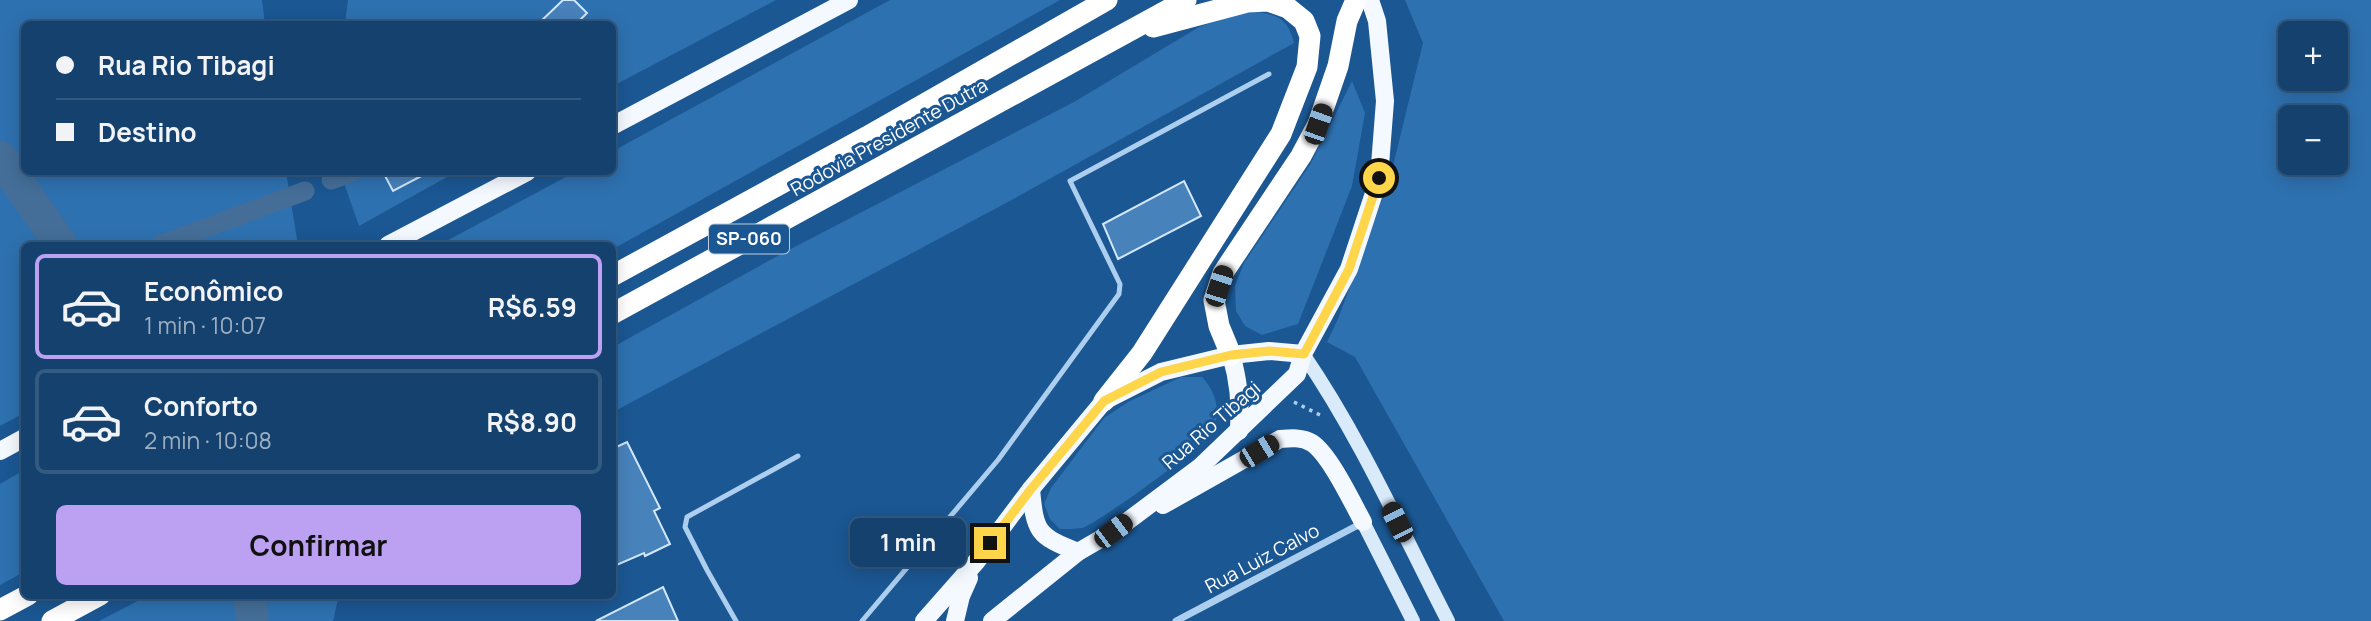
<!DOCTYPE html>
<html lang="pt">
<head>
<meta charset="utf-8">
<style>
  :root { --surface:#14416e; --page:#214c76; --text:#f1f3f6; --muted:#9dafc2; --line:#335a81; --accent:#bca0f2 }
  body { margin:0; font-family:Manrope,sans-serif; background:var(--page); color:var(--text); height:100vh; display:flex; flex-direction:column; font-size:26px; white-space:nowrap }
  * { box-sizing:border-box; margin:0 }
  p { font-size:23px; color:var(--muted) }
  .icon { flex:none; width:38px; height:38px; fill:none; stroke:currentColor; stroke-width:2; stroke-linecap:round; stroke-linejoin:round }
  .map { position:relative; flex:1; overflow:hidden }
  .details { position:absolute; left:21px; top:242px; width:595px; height:357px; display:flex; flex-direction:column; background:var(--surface); border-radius:10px; box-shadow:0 4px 18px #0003,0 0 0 2px var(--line) }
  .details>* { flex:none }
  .guide { position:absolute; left:21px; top:21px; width:595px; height:154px; border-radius:10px; box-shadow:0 4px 18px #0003,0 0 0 2px var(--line); display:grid; align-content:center; height:154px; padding:0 35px; background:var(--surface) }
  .buttons { position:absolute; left:2278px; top:21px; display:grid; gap:14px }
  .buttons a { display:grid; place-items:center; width:70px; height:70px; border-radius:10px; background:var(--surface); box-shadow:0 4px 18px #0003,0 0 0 2px var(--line); font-size:35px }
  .end { position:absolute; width:32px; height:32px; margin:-16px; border:9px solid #ffd54a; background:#111; box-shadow:0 0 0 4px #111 }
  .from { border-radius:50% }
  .bubble { position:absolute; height:49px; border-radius:10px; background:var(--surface); box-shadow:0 4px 18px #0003,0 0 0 2px var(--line); font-size:23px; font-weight:700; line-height:49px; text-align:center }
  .car { position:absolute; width:21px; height:42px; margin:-21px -10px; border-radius:9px; box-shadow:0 0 5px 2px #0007; background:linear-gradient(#222 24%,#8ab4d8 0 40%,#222 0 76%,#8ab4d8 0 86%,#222 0) }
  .guide b { display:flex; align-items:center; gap:24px; height:66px; font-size:26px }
  .guide b+b { border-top:2px solid var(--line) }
  .guide i { width:18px; height:18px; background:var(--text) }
  ul { padding:12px 0 0; list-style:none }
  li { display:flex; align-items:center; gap:21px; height:105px; margin:0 14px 10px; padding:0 21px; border:4px solid var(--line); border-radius:10px }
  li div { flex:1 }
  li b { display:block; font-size:26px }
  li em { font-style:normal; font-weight:700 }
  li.active { border-color:var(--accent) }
  li>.icon { width:63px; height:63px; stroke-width:1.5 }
  .action { display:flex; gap:14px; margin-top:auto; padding:14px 35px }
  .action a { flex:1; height:80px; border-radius:10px; background:var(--accent); color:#111; font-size:28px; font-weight:700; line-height:80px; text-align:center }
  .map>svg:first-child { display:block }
  .green { fill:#2e71b0; fill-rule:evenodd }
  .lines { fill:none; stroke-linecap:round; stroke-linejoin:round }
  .canal { stroke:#446e98; stroke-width:19 }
  .river { stroke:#446e98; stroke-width:33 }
  .building { fill:#4882bb; stroke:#d2e7fa; stroke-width:2 }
  .path { stroke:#acceef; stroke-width:3.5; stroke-dasharray:3.5 5; stroke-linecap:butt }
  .lane { stroke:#acceef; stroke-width:5 }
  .street { stroke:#acceef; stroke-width:7 }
  .secondary { stroke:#d9eafb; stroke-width:14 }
  .primary { stroke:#f4f9ff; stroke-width:18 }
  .highway { stroke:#fff; stroke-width:21 }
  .route { stroke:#ffd54a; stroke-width:9 }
  .labels { text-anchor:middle; stroke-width:6; stroke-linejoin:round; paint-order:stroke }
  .shield { fill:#1b5793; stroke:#bbcddf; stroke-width:2 }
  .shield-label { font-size:18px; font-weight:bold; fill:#fff }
  .street-label { font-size:19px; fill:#fff; stroke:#1b5793 }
</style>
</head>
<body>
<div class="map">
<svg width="2371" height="621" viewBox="0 0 2371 621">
  <rect width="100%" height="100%" fill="#1b5793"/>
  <g class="green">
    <polygon points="0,0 262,0 265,24 24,24 24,172 286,172 298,245 24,245 24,413 0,426"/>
    <polygon points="348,0 776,0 613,86 612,24 345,24"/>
    <polygon points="890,0 1060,0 613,249 612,245 439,245 575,172 612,172 613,151"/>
    <path d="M1405,0h966v621h-867l-149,-264 -28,-15 11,-23 52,-141 33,-135zM2291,33h45v46h-45zM2291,117h45v46h-45z"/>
    <path d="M1246,10c26,5 41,3 48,33l-286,159 -395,210v-65l170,-94 291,-151 125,-75z"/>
    <polygon points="1352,81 1365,113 1352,186 1298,324 1262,335 1245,326 1236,311 1235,286 1244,263 1311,163"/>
    <polygon points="340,172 456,172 359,226"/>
    <path d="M1181,377h21c14,15 20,35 10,55 -7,14 -114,91 -130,96 -7,1 -15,1 -22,1l-10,-10 -6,-15 7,-16 53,-70 24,-16z"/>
    <polygon points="24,470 24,572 0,585 0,484"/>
    <polygon points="149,595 339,595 333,621 252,621 250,596 236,621 99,621"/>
  </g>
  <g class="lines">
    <g class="canal">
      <polyline points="331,180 353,172"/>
      <polyline points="160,245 305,191"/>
    </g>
    <g class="river">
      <polyline points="0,157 61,245"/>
      <polyline points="250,595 252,621"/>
    </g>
  </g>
  <g class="building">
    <polygon points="563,0 574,0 587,13 576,24 538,24"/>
    <polygon points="383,172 429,172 393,191"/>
    <polygon points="1184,181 1201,216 1118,259 1103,224"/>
    <polygon points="627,442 660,508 654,511 670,544 645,556 644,553 612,567 612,449"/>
    <polygon points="663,587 678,621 596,621"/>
  </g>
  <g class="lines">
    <polyline class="path" points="1294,402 1324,417"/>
    <g class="lane">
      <polyline points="736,621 707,570 685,527 687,517 798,456"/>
      <polyline points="862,621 998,460 1119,294 1120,284 1070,181 1269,74"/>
    </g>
    <polyline class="street" points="1176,621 1362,523"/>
    <g class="secondary">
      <path d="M1303,354c57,83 99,178 145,267"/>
      <polyline points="1363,522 1413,621"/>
    </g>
    <g class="primary">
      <polyline points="612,126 849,0"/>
      <polyline points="388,245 527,172"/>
      <path d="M1231,355c8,26 10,49 8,76"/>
      <polyline points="0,451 24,438"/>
      <path d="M1031,489c4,43 6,47 47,63"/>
      <path d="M1163,505l117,-66c11,-1 22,-2 32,4 18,12 40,59 51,79"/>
      <polyline points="1113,532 1200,467 1297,374 1303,354 1349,269 1379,178 1385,101 1377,21 1370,0"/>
      <polyline points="924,621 976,562 1031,489 1104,401 1161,372 1231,355 1269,351 1303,354"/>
      <polyline points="955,621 961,596 969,578"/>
      <polyline points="992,621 1078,552 1123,526"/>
    </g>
    <g class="highway">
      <polyline points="612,276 870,135 1107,0"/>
      <polyline points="612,314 1186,0"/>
      <polyline points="1231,355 1219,326 1214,300 1223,273 1301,156 1318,124 1338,66 1347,21 1356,0"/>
      <polyline points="1104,401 1142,353 1281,134 1307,67 1310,36 1304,21 1288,8 1268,1 1247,2 1153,27"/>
      <polyline points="0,610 28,595"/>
      <polyline points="52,621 100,595"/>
    </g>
  </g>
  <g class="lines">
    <polyline class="route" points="990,543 1031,489 1104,401 1161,372 1231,355 1269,351 1304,354 1349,269 1379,178"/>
  </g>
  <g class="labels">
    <rect class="shield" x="709" y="224.5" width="80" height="29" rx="5"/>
    <g class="shield-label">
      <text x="749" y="245">SP-060</text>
    </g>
    <g class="street-label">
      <text transform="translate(889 137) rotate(-29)" y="7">Rodovia Presidente Dutra</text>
      <text transform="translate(1211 425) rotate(-41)" y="7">Rua Rio Tibagi</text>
      <text transform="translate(1262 558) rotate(-28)" y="7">Rua Luiz Calvo</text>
    </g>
  </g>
</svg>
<div class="buttons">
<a>+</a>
<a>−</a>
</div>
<i class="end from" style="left:1379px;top:178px"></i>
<i class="end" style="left:990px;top:543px"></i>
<div class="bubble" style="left:850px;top:518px;width:116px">1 min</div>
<i class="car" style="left:1318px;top:124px;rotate:19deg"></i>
<i class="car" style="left:1219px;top:286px;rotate:18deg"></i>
<i class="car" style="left:1259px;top:451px;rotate:59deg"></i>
<i class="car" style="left:1397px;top:522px;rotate:333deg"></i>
<i class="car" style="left:1113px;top:531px;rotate:53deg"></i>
<div class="guide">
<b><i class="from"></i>Rua Rio Tibagi</b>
<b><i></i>Destino</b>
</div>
<section class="details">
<ul>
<li class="active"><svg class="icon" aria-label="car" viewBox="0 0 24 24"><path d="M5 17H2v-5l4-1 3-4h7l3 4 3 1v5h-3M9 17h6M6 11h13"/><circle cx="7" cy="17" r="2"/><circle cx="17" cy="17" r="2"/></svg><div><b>Econômico</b><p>1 min · 10:07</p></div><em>R$6.59</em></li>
<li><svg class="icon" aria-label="car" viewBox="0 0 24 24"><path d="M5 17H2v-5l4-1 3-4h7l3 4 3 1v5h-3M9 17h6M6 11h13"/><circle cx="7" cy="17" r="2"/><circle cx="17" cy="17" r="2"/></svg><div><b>Conforto</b><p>2 min · 10:08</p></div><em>R$8.90</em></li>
</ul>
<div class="action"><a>Confirmar</a></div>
</section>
</div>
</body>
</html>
